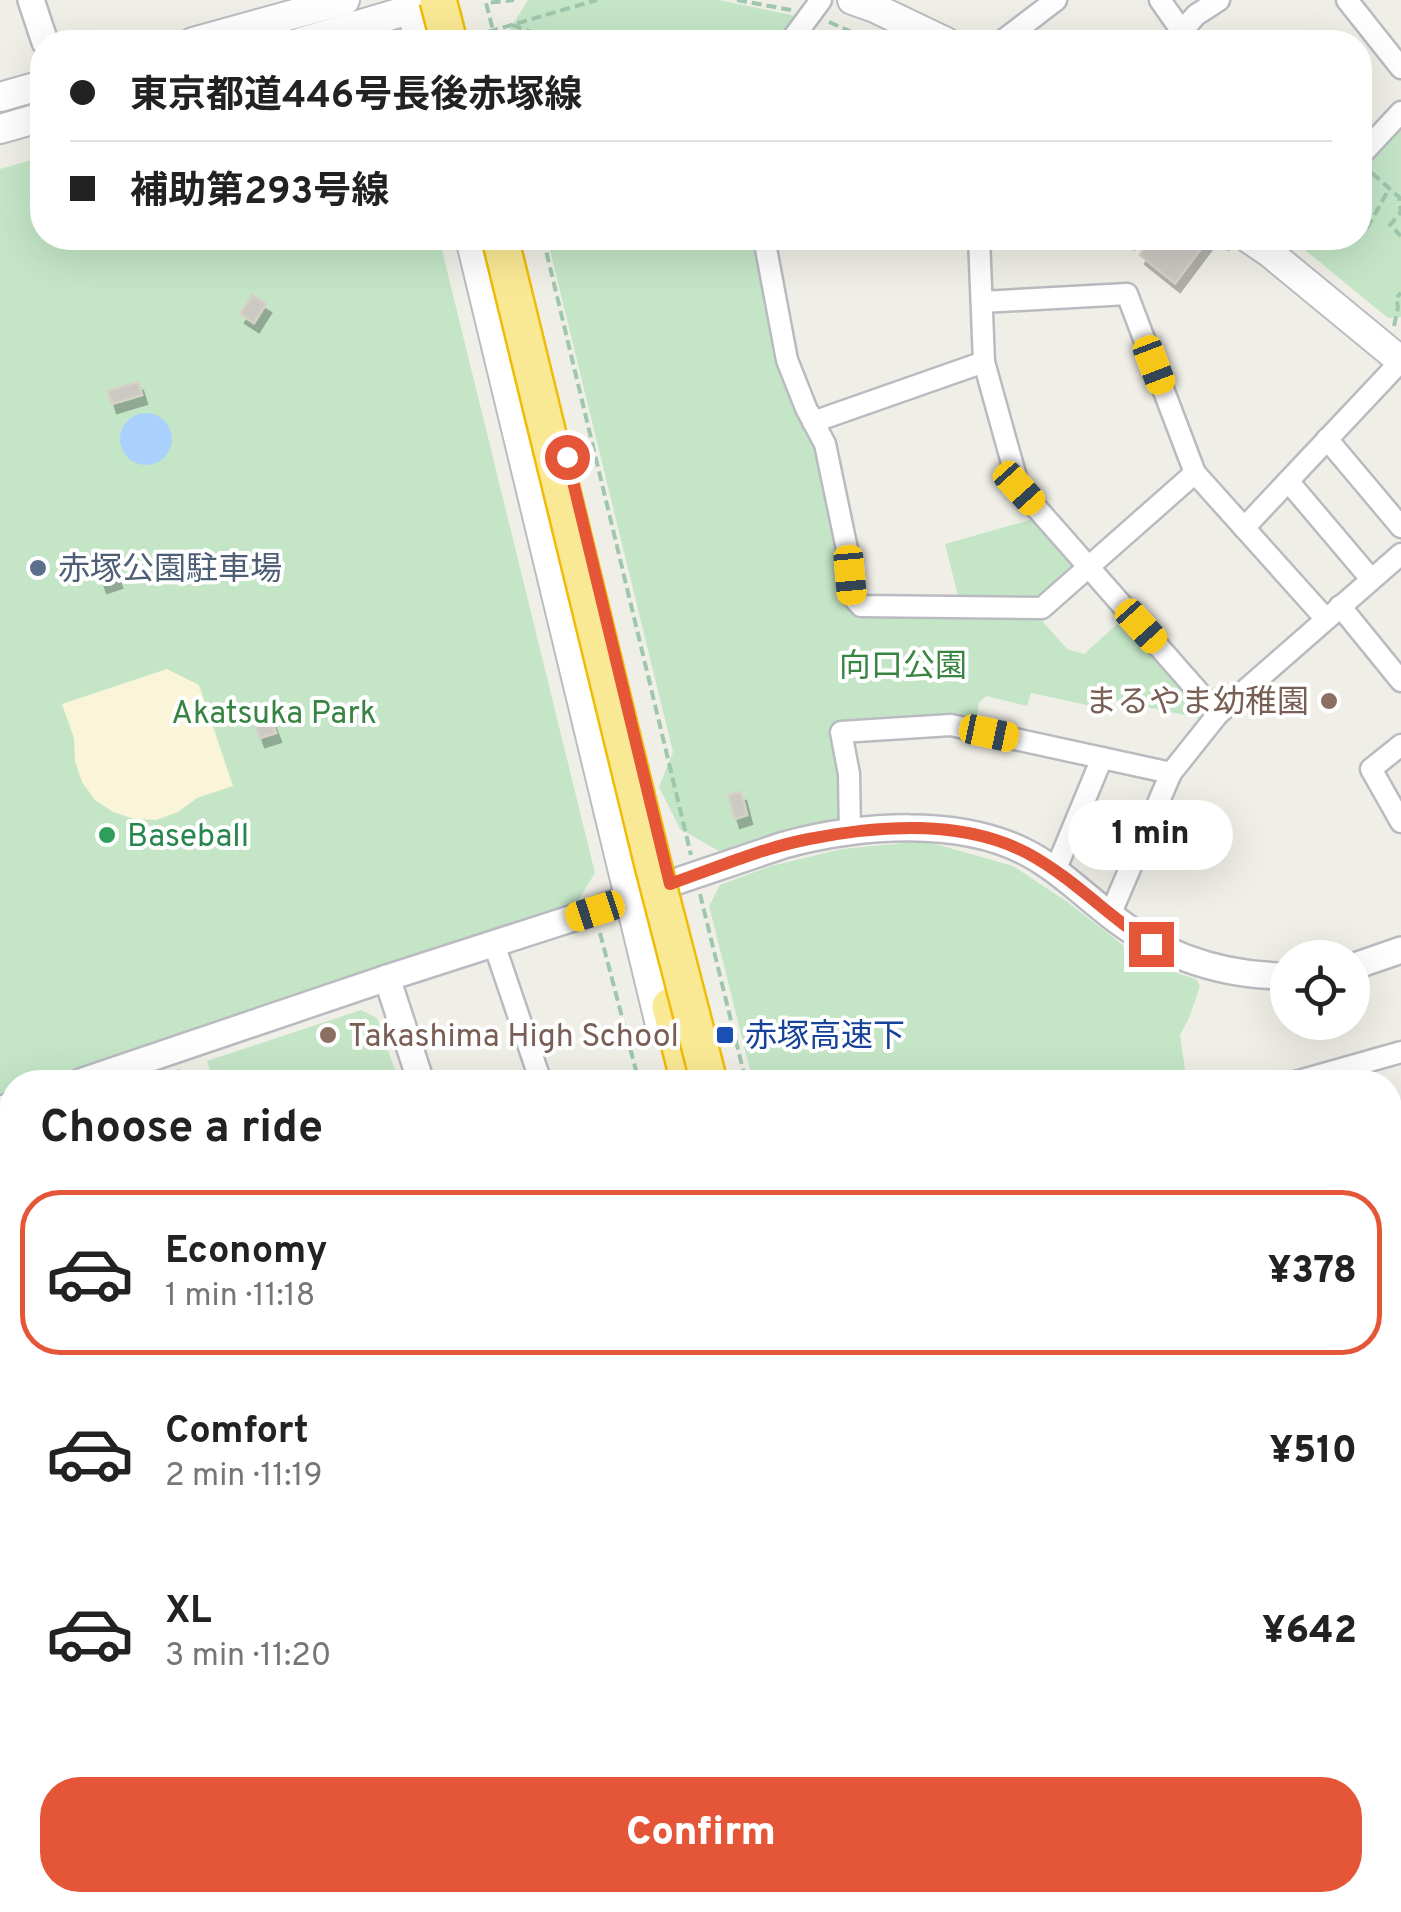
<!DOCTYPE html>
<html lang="en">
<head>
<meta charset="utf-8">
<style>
  :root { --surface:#fff; --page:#f6f6f6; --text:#222; --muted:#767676; --line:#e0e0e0; --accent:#e55538 }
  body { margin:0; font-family:Overpass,"Noto Sans JP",sans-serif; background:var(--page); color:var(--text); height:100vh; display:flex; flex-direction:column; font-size:38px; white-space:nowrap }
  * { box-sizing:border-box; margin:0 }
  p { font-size:32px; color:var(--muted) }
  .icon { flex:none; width:55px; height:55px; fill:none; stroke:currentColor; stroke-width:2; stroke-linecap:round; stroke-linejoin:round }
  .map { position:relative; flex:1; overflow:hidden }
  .side { position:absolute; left:0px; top:1070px; width:1402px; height:842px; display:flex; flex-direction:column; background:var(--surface); border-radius:40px 40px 0 0; box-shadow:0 10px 40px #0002 }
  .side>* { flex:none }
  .top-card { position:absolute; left:30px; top:30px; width:1342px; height:220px; border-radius:40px; box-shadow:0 10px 40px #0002; display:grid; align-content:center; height:220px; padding:0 40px; background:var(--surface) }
  .tools { position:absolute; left:1270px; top:940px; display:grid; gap:20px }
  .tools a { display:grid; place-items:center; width:100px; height:100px; border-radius:50%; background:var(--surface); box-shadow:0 10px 40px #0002; font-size:50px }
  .end { position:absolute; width:45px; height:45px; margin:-22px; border:12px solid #e55538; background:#fff; box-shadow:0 0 0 5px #fff }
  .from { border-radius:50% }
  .bubble { position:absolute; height:70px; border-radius:35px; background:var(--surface); box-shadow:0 10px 40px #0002; font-size:32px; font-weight:800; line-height:70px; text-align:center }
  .car { position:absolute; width:30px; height:60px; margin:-30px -15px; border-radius:12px; box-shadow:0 0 8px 2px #0007; background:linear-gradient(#f5c518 24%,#345 0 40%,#f5c518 0 76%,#345 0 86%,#f5c518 0) }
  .top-card b { display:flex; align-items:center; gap:35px; height:95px; font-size:38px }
  .top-card b+b { border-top:2px solid var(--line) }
  .top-card i { width:25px; height:25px; background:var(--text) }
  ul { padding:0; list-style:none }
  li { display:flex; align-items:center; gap:30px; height:165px; margin:0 20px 15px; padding:0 20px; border:5px solid transparent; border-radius:40px }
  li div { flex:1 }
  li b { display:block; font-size:38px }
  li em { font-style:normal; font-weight:800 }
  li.on { border-color:var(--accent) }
  li>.icon { width:90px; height:90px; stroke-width:1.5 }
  h2 { padding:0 40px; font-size:45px; line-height:120px }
  .button { display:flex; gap:20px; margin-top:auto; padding:20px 40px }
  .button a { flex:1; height:115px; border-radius:40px; background:var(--accent); color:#fff; font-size:40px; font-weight:800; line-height:115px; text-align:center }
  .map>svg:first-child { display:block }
  .green { fill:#c4e6c7 }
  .sand { fill:#faf5d8 }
  .water { fill:#aad1fd }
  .building { fill:#ccc9c4; stroke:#d5d1c5; stroke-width:2.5; filter:url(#shadow) }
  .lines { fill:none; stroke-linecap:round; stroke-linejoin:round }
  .service-casing { stroke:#b9bbc0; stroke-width:15 }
  .minor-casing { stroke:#b9bbc0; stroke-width:25 }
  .tertiary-casing { stroke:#b9bbc0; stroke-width:30 }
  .secondary-casing { stroke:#babcc2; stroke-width:32 }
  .motorway-casing { stroke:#f0bc07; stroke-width:40 }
  .path { stroke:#9ec7ae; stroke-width:4; stroke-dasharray:10 5; stroke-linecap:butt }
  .service { stroke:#fff; stroke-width:10 }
  .minor { stroke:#fff; stroke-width:20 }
  .tertiary { stroke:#fff; stroke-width:25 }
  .secondary { stroke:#fff; stroke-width:28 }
  .motorway { stroke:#fae994; stroke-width:35 }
  .motorway-bridge-casing { stroke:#f0bc07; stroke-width:40; stroke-linecap:butt }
  .path-bridge { stroke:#9ec7ae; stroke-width:4; stroke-dasharray:10 5; stroke-linecap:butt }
  .motorway-bridge { stroke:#fae994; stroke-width:35 }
  .route { stroke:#e55538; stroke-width:12 }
  .service-dot { fill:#5c6f8a; stroke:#fff; stroke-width:4 }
  .education-dot { fill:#8d6e63; stroke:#fff; stroke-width:4 }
  .leisure-dot { fill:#2e9e5b; stroke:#fff; stroke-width:4 }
  .transit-dot { fill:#1a4fb4; stroke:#fff; stroke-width:4 }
  .labels { text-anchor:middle; stroke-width:8; stroke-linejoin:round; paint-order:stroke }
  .service-label { font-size:32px; fill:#4e5e75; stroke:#fff; text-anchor:start }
  .park-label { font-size:32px; fill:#388442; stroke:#fff }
  .education-label { font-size:32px; fill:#785e54; stroke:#fff; text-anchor:end }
  .leisure-label { font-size:32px; fill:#27864d; stroke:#fff; text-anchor:start }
  .transit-label { font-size:32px; fill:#164399; stroke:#fff; text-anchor:start }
</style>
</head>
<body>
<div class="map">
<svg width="1401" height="1912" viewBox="0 0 1401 1912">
  <defs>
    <filter id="shadow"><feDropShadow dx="5" dy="9" stdDeviation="0" flood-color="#0004"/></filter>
  </defs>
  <rect width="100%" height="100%" fill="#f0efe7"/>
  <g class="green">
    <polygon points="528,0 719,0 801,17 782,42 502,42"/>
    <polygon points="1401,124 1401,317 1388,318 1299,245 1298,238 1360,238 1360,168"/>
    <polygon points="42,157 42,238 439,238 595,873 578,901 37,1082 12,1082 12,1091 0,1095 0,169"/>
    <path d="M547,238h209c35,118 75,236 88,360l194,18 29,33 17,5 40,-36 82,93 -3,8 -90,-19 -3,10 -79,-17 -4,13 -41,-10 -7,7 -3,20h-107l-37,4 8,44 1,49 -18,2 -42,15 -62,14 -39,-22 -21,-42 14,-35z"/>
    <polygon points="1037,518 1075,562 1074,570 1039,599 959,600 945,544"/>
    <polygon points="925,841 1013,866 1066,901 1132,952 1144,956 1161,968 1196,979 1200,986 1189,1018 1180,1035 1186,1077 1191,1082 753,1082 709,906 720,885 771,866 842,849"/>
    <polygon points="361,1010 377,1018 399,1082 214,1082 207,1061"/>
    <polygon points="84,1900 172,1900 176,1912 48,1912"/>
    <polygon points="952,1900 1119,1900 1123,1912 955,1912"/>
  </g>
  <polygon class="sand" points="167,669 199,685 233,786 197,798 178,812 156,820 135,819 113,812 95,800 82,782 75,761 74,738 62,704"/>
  <circle class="water" cx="146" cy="439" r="26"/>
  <g class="building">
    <polygon points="1151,238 1206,238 1208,239 1175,283 1140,255"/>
    <polygon points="252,295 266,304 254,323 240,314"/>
    <polygon points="138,382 142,395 112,404 108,391"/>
    <polygon points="112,564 117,579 102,584 97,569"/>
    <polygon points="268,712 276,733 260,738 253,717"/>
    <polygon points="741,792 747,815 735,819 728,795"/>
    <polygon points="179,1070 184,1082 137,1082 168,1072 169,1074"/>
    <polygon points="12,1471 12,1550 0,1512 0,1475"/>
    <polygon points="0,1706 12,1745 12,1798 4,1801 0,1789"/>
  </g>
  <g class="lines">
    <g class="service-casing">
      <g id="service">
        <polyline points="0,1565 12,1602"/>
        <polyline points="0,1830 2,1829 12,1863"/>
      </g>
    </g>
    <g class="minor-casing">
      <g id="minor">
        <polyline points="1160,0 1181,30"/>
        <polyline points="1347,0 1401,68"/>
        <polyline points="790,42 821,0"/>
        <polyline points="1001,42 1056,0"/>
        <polyline points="1172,42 1196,15 1219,0"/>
        <polyline points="1360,156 1401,112"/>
        <polyline points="764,238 787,360 806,408 825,444 848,554 852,596 861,606 1042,608 1195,473"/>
        <polyline points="979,238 984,362 1019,488 1218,714"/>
        <polyline points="1270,253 1284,238"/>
        <polyline points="982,302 1127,294 1195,473 1325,618"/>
        <polyline points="813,422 984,362"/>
        <polyline points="1327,439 1401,527"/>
        <polyline points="1288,481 1371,579"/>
        <polyline points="1244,528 1401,361"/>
        <polyline points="1340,606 1401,681"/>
        <polyline points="1401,745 1371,769 1401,822"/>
        <polyline points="850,833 849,774 841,732 951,725 1171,773"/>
        <polyline points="1055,871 1102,758"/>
        <polyline points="1110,915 1171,773 1218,714 1401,554"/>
        <polyline points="494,944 541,1082"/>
        <polyline points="1295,1082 1401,1052"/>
        <polyline points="1390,1156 1401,1152"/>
        <polyline points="1390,1346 1401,1347"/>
        <polyline points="1390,1540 1401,1542"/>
        <polyline points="1390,1596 1401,1612"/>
        <polyline points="1391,1675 1401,1652"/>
        <polyline points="1390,1775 1401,1780"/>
        <polyline points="343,1900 347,1912"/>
        <polyline points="460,1900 464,1912"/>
        <polyline points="574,1900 578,1912"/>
        <polyline points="1157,1912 1161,1900"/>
      </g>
    </g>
    <g class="tertiary-casing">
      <g id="tertiary">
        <polyline points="31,0 45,42"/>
        <polyline points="1352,967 1401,950"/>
        <polyline points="387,978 421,1082"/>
        <path d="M80,1082l307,-104 208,-67 35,-14 154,-52c75,-20 177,-29 247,10 29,16 53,40 79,60 52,41 111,61 178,61"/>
        <polyline points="0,1110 12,1105"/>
        <polyline points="0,1266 12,1303"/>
        <polyline points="0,1874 12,1870"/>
        <polyline points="213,1900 217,1912"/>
        <polyline points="693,1900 697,1912"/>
        <polyline points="1326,1900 1333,1912"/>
      </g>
    </g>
    <g class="secondary-casing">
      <g id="secondary">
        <polyline points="408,0 420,42"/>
        <polyline points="852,0 875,8 946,42"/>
        <polyline points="193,42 345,0"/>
        <polyline points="301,42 442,0"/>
        <polyline points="0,97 42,85"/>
        <polyline points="0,129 42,117"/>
        <polyline points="470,238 662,1033"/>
        <polyline points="1248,238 1270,253 1401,361"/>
        <polyline points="866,1900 868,1912"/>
      </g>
    </g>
    <g class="motorway-casing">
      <g id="motorway">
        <polyline points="670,1006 689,1082"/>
        <polyline points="889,1900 892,1912"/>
        <polyline points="919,1900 922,1912"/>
      </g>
    </g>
    <g class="path">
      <polyline points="737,0 791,10"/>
      <polyline points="829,22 875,42"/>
      <polyline points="512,25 534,33 546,42"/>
      <polyline points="496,42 486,3 514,0"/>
      <polyline points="1372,173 1399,197 1401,212 1390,225 1401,236"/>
      <polyline points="1360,187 1373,172"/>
      <polyline points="1367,228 1389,189"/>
      <polyline points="543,238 691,855"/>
      <polyline points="1213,238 1230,250"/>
      <polyline points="1325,238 1326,246"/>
      <polyline points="1133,250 1142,238"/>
      <polyline points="1394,326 1398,307 1396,298 1401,293"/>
      <polyline points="700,894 746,1082"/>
      <polyline points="600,933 639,1082"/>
      <polyline points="0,1337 6,1335"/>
    </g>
    <use href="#service" class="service"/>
    <use href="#minor" class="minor"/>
    <use href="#tertiary" class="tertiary"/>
    <use href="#secondary" class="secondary"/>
    <use href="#motorway" class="motorway"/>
    <g class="motorway-bridge-casing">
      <g id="motorway-bridge">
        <polyline points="438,0 449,42"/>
        <polyline points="500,238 653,865 709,1082"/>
      </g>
    </g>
    <polyline class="path-bridge" points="474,36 597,0"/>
    <use href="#motorway-bridge" class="motorway-bridge"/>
  </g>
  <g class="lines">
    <path class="route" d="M567,457l103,427c46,-16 92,-36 139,-45 71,-14 153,-20 218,14 45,24 81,63 124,91"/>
  </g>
  <circle class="service-dot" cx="38" cy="568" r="10"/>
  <g class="education-dot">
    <circle cx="1329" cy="701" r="10"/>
    <circle cx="328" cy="1035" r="10"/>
  </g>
  <circle class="leisure-dot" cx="107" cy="835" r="10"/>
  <rect class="transit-dot" x="715" y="1025" width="20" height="20" rx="5"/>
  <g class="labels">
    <g class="service-label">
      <text x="58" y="579">赤塚公園駐車場</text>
    </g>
    <g class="park-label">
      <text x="903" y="676">向口公園</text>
      <text x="274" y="723">Akatsuka Park</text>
    </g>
    <g class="education-label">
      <text x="1309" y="712">まるやま幼稚園</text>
      <text x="348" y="1046" text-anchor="start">Takashima High School</text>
    </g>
    <g class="leisure-label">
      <text x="127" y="846">Baseball</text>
    </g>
    <g class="transit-label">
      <text x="745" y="1046">赤塚高速下</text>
    </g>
  </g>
</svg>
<div class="tools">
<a><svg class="icon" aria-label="locate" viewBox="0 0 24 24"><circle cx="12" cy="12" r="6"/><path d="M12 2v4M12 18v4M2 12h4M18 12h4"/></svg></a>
</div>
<i class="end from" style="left:567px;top:457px"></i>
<i class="end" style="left:1151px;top:944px"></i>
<div class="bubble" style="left:1068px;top:800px;width:165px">1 min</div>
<i class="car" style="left:1154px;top:365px;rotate:159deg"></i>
<i class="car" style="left:1019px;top:488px;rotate:138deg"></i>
<i class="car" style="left:850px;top:575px;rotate:175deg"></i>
<i class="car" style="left:1141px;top:626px;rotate:138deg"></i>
<i class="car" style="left:989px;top:733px;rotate:102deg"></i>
<i class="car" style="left:595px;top:911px;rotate:252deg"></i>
<div class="top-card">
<b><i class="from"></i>東京都道446号長後赤塚線</b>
<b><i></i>補助第293号線</b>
</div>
<section class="side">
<h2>Choose a ride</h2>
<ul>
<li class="on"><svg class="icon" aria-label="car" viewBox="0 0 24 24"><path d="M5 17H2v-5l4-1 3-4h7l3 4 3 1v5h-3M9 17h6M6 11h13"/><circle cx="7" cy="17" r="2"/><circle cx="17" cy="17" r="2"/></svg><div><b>Economy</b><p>1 min · 11:18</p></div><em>¥378</em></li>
<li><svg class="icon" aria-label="car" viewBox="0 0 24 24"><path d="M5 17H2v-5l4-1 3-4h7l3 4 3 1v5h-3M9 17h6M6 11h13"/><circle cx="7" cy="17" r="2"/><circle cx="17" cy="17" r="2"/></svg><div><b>Comfort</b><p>2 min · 11:19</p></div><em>¥510</em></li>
<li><svg class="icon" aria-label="car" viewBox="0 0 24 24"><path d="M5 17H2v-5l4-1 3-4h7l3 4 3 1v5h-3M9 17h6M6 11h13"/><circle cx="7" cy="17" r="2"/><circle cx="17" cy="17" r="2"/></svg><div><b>XL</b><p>3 min · 11:20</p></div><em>¥642</em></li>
</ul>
<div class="button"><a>Confirm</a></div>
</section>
</div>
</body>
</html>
